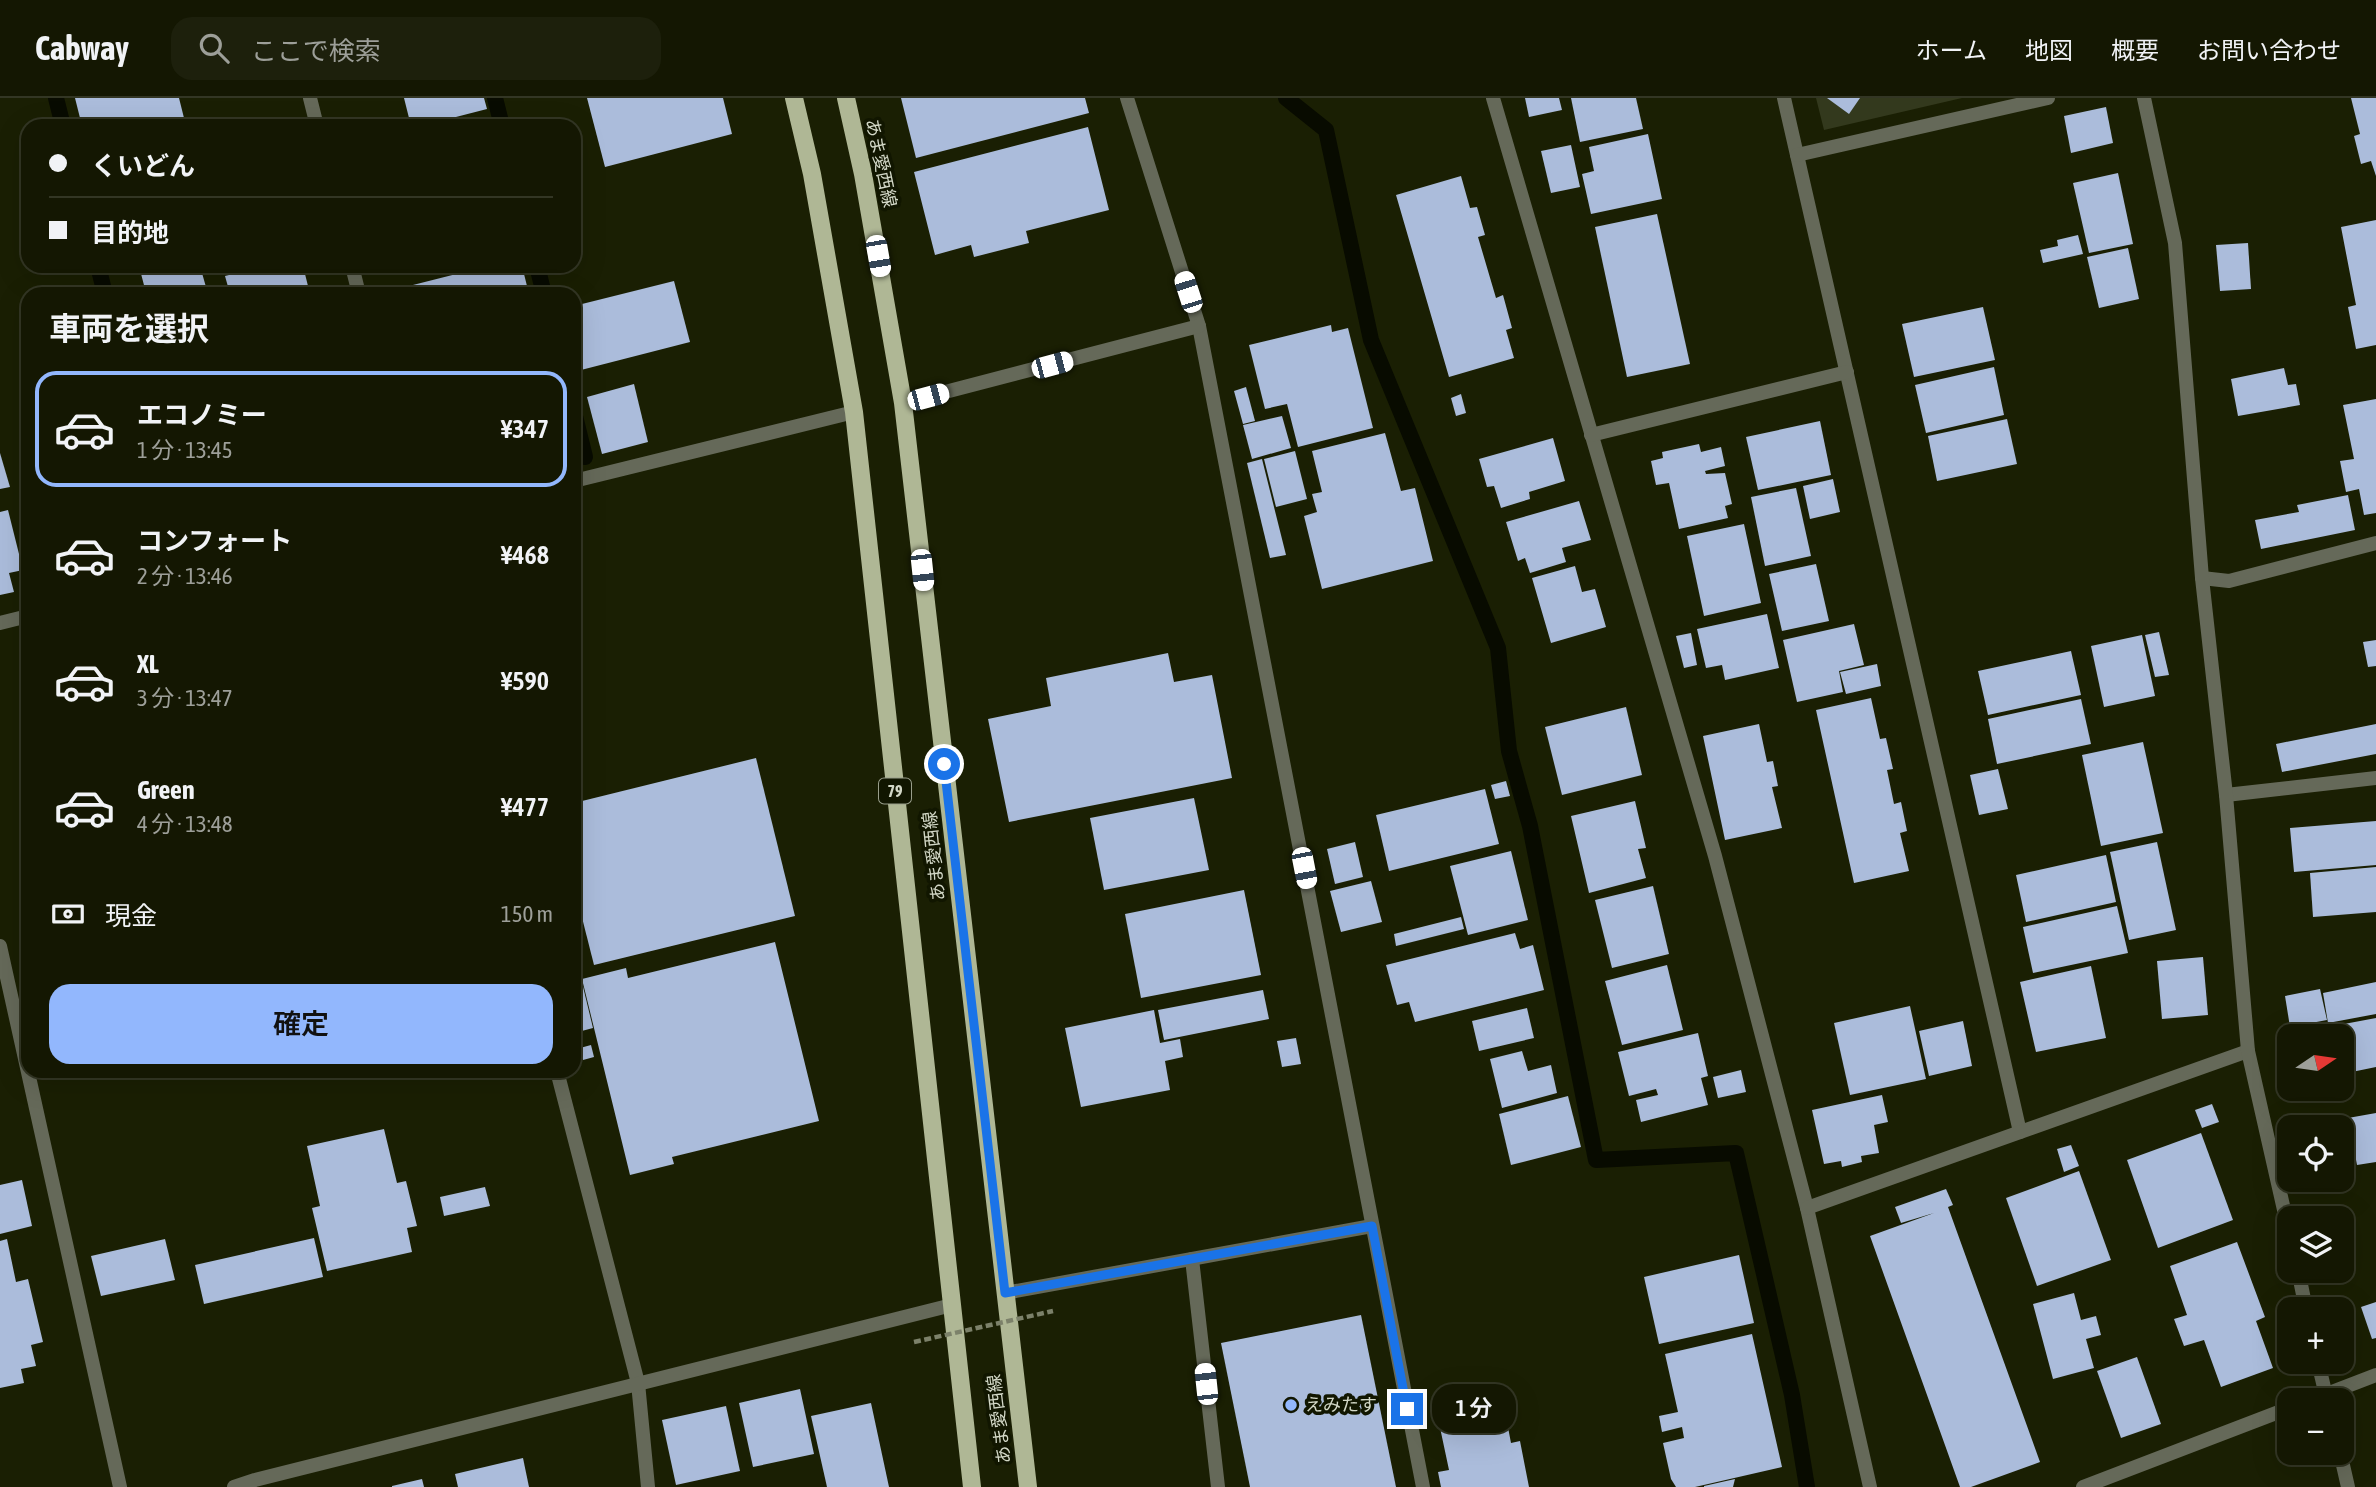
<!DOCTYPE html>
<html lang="ja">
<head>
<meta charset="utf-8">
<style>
  :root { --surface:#141702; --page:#1d200c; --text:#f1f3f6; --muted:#9d9f99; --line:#333624; --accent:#92b7fd }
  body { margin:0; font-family:"Asap Condensed","Noto Sans JP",sans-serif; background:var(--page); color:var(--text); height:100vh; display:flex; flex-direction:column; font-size:26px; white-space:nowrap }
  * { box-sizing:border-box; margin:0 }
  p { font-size:23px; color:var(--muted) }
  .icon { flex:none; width:38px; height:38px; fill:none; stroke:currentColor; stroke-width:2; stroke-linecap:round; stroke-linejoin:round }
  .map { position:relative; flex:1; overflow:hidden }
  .side { position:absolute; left:21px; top:189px; width:560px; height:791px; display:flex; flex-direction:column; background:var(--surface); border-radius:21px; box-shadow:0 7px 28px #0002,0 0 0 2px var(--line) }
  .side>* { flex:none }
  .guide { position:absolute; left:21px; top:21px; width:560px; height:154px; border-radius:21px; box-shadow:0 7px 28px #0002,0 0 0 2px var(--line); display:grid; align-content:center; height:154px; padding:0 28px; background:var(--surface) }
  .needle { width:46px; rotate:77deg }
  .buttons { position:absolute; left:2277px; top:926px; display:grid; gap:14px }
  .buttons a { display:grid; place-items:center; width:77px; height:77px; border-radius:14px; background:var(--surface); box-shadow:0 7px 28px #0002,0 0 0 2px var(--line); font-size:35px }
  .end { position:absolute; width:32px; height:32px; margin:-16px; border:9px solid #1a73e8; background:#fff; box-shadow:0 0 0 4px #fff }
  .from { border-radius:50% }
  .bubble { position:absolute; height:49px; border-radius:21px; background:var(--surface); box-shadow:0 7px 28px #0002,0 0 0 2px var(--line); font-size:23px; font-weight:600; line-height:49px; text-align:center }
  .car { position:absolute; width:21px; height:42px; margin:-21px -10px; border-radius:9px; box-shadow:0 0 5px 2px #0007; background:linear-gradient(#fff 24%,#345 0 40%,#fff 0 76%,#345 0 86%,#fff 0) }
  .guide b { display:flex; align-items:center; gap:24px; height:66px; font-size:26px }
  .guide b+b { border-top:2px solid var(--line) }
  .guide i { width:18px; height:18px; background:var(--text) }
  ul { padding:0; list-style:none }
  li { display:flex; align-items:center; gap:21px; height:116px; margin:0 14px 10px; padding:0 14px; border:4px solid transparent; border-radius:21px }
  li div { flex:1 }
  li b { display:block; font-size:26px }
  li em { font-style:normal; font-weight:600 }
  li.on { border-color:var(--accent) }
  li>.icon { width:63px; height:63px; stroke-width:1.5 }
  h2 { padding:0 28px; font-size:32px; line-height:84px }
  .pay { display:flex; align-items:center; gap:18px; height:77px; padding:0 28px; font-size:26px }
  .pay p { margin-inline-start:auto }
  .cta { display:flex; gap:14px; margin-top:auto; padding:14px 28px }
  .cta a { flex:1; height:80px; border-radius:21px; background:var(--accent); color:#111; font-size:28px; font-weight:600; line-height:80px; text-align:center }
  header { display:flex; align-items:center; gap:42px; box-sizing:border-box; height:98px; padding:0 35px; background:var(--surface); border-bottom:2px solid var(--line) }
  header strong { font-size:33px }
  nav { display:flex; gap:38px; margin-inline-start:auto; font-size:24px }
  .search { width:490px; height:63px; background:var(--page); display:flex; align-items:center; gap:18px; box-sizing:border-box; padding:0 24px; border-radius:21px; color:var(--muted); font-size:26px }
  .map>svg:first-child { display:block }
  .green { fill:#33391d }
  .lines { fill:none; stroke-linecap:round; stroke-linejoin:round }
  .stream { stroke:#080b00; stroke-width:16 }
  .building { fill:#abbcdb }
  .minor { stroke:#656959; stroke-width:14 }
  .tertiary { stroke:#656959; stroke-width:14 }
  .primary { stroke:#afb795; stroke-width:18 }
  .path-bridge { stroke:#7c816a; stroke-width:4.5; stroke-dasharray:7 3.5; stroke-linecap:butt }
  .route { stroke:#1a73e8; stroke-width:9 }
  .poi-dot { fill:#92b7fd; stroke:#111600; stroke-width:2.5 }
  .labels { text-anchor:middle; stroke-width:7; stroke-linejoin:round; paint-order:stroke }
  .shield { fill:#111600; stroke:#999e8b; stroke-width:2 }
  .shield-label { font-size:16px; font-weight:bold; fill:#d3d8c7 }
  .street-label { font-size:18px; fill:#d3d8c7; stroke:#111600 }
  .poi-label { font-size:18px; fill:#d3d8c7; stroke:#111600; text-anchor:start }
</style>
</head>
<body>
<header>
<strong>Cabway</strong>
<div class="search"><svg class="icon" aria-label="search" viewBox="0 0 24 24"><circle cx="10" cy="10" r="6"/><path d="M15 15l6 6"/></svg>ここで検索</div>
<nav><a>ホーム</a><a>地図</a><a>概要</a><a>お問い合わせ</a></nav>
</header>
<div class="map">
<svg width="2376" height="1389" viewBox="0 0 2376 1389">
  <rect width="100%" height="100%" fill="#1a1f03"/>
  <polygon class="green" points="1816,0 1962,0 1824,32"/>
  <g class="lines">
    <g class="stream">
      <polyline points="56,0 63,28"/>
      <polyline points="495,0 502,28"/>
      <polyline points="1286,0 1326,32 1371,242 1498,550 1509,653 1530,728 1596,1062 1736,1055 1792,1297 1807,1389"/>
      <polyline points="98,168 105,196"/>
      <polyline points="537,168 544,196"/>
      <polyline points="574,314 585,359"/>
    </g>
  </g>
  <g class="building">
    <polygon points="75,0 179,0 186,28 82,28"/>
    <polygon points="404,0 484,0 487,11 421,28 411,28"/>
    <polygon points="587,0 723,0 732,36 605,69"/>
    <polygon points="901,0 1085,0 1089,15 916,60"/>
    <polygon points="1525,0 1559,0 1562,12 1529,19"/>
    <polygon points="1571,0 1636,0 1643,31 1580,44"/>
    <polygon points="1827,0 1860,0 1849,16"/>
    <polygon points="2351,0 2376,0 2376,78 2371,63 2361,66 2354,38 2360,36"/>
    <polygon points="2106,9 2113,45 2071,55 2064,18"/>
    <polygon points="1088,29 1109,112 1026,133 1029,145 974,159 971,147 935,157 914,74"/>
    <polygon points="1648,36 1662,101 1591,116 1582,76 1594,73 1589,49"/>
    <polygon points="1571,47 1580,89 1551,95 1541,53"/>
    <polygon points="2118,75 2133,146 2089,155 2073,85"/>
    <polygon points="1461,78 1470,110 1477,109 1485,137 1478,139 1496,200 1503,197 1512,230 1506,232 1514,260 1449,279 1396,97"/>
    <polygon points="1657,116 1690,266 1627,279 1595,129"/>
    <polygon points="2376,122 2376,247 2356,251 2348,209 2356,207 2341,129"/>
    <polygon points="2078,137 2083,156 2043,165 2040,152 2058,148 2057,142"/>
    <polygon points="2248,145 2251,191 2220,193 2216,147"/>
    <polygon points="2128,150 2139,201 2099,210 2087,159"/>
    <polygon points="139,168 200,168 208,196 129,196 145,191"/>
    <polygon points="209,168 245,168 245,169 212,177"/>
    <polygon points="265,168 303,168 310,196 230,196 225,178"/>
    <polygon points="488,168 522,168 529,196 407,196 405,189"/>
    <polygon points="674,183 690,244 581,272 574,246 574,208"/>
    <polygon points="1983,209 1995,262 1914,279 1902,226"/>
    <polygon points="1331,227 1332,234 1348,230 1373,330 1298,349 1287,306 1265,311 1249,247"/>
    <polygon points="1994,269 2004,317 1926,335 1915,287"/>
    <polygon points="2284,270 2288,287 2296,286 2300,307 2238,318 2231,281"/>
    <polygon points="634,286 648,344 602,356 587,299"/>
    <polygon points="1246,289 1255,323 1243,326 1234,293"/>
    <polygon points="1461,296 1466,315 1456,318 1451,300"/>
    <polygon points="2376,301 2376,415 2364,417 2359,391 2346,394 2340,363 2354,361 2343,307"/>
    <polygon points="1282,318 1291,350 1252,361 1243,327"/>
    <polygon points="2007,321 2017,366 1937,383 1928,338"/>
    <polygon points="1820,323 1831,377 1758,392 1746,339"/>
    <polygon points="1385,335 1401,393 1415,390 1433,463 1322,491 1304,418 1317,414 1312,396 1322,394 1312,353"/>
    <polygon points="1553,340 1565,383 1529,394 1530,401 1501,410 1494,388 1487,389 1479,361"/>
    <polygon points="1699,346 1701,354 1721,349 1725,368 1705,373 1706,376 1725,375 1732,406 1725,408 1728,420 1679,431 1669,385 1656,387 1651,363 1663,360 1662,354"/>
    <polygon points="1295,353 1307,401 1276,409 1264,361"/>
    <polygon points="0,355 10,389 0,391"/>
    <polygon points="1262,361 1286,457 1270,460 1247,365"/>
    <polygon points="1833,381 1840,414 1810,421 1803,388"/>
    <polygon points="1796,390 1811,458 1765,468 1751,399"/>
    <polygon points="2348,397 2355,432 2261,451 2255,422 2299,414 2297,407"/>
    <polygon points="1579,403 1591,442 1562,450 1566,464 1530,475 1525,460 1518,463 1506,424"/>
    <polygon points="8,412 23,472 9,475 14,494 0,497 0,414"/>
    <polygon points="1744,426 1761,505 1704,518 1687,438"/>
    <polygon points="1816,466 1829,523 1782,533 1769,476"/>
    <polygon points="1575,468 1582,494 1595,491 1606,529 1551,545 1532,480"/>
    <polygon points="1767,516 1779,570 1725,582 1722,567 1706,570 1697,531"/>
    <polygon points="1854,526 1864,567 1839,573 1843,594 1797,604 1783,542"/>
    <polygon points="2159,534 2169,577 2155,579 2145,537"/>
    <polygon points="1691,535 1697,567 1684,570 1676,538"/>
    <polygon points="2142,537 2155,598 2104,609 2091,548"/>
    <polygon points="2376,542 2376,568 2368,569 2363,544"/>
    <polygon points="2071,553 2081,597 1988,617 1978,573"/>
    <polygon points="1168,555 1174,584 1212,577 1232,680 1009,724 988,621 1051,608 1046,580"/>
    <polygon points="1877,566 1881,588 1846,596 1840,574"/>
    <polygon points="1871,600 1880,641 1886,640 1893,671 1887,672 1894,706 1901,704 1907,733 1900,735 1909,773 1854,785 1816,612"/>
    <polygon points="2081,601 2091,646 1997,666 1988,621"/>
    <polygon points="1626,609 1642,677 1562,697 1545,629"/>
    <polygon points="1759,626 1767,664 1773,663 1778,688 1772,689 1782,730 1725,742 1703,638"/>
    <polygon points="2376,626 2376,656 2282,674 2276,646"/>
    <polygon points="2143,644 2163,735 2101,748 2082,657"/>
    <polygon points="756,660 795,818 594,867 574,788 574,705"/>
    <polygon points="1998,671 2008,711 1979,717 1970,677"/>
    <polygon points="1506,683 1510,698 1495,701 1491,687"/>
    <polygon points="1485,691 1499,746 1389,773 1376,717"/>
    <polygon points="1194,700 1209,772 1104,792 1090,720"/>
    <polygon points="1635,703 1646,750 1638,751 1646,780 1589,795 1571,718"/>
    <polygon points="2376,723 2376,767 2294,774 2290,730"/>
    <polygon points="1355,744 1363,779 1335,786 1327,751"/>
    <polygon points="2157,744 2176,832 2129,842 2110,754"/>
    <polygon points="1511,753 1528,822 1468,837 1450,768"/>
    <polygon points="2106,757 2116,804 2026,824 2016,777"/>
    <polygon points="2376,769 2376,814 2313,819 2310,775"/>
    <polygon points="1371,783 1382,824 1341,834 1330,793"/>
    <polygon points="1653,788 1669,856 1612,870 1595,802"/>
    <polygon points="1244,792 1261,877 1141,900 1125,816"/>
    <polygon points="2117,808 2128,855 2033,875 2023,829"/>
    <polygon points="1461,819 1464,831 1396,848 1394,836"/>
    <polygon points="1515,835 1520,851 1533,847 1544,892 1415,924 1409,904 1397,907 1386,867"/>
    <polygon points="775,844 819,1023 672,1059 674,1066 630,1077 582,881 626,870 628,880"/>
    <polygon points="2203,859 2208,917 2162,921 2157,863"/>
    <polygon points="1667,867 1683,932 1622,947 1605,883"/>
    <polygon points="2091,868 2106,940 2036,954 2020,884"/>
    <polygon points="579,872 593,930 578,934 574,919 574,874"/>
    <polygon points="2376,884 2376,916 2328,925 2323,895"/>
    <polygon points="2320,891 2327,922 2290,929 2285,898"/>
    <polygon points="1263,892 1269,921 1164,942 1158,912"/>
    <polygon points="1910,908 1926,981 1850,997 1834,925"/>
    <polygon points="1527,910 1534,940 1479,953 1472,923"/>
    <polygon points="1154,912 1160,945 1180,941 1183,959 1165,963 1170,992 1081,1009 1065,930"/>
    <polygon points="2376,920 2376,969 2342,976 2342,938 2330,938 2328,929"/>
    <polygon points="1963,923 1972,968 1929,978 1919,933"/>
    <polygon points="2322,932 2323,938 2294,938 2294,937"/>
    <polygon points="1698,935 1708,978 1701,980 1708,1007 1641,1024 1636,1002 1658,997 1656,991 1629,998 1618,954"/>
    <polygon points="1296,940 1301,966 1282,969 1277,943"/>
    <polygon points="591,947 594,959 583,962 580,950"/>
    <polygon points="1522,953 1528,973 1551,967 1557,995 1502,1010 1490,961"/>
    <polygon points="1741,972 1746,994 1718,1000 1713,979"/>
    <polygon points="1882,997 1888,1024 1874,1027 1879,1055 1861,1058 1862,1064 1842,1069 1841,1063 1824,1066 1812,1012"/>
    <polygon points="1568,998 1581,1049 1511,1067 1499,1016"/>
    <polygon points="2212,1006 2219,1024 2202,1030 2195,1012"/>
    <polygon points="2376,1015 2376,1064 2357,1067 2348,1020"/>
    <polygon points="384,1031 397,1085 406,1083 417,1128 407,1130 412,1154 327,1173 312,1110 320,1108 307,1048"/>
    <polygon points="2201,1035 2233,1122 2158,1150 2127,1062"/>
    <polygon points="2071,1047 2079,1068 2064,1074 2057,1051"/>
    <polygon points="2079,1073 2111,1162 2037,1188 2006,1100"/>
    <polygon points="22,1082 32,1128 0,1136 0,1087"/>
    <polygon points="485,1089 490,1108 444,1118 440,1099"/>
    <polygon points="1946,1091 1953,1107 1948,1109 2040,1364 1971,1389 1960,1389 1870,1138 1934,1115 1901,1125 1895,1109"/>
    <polygon points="314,1140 323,1179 204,1206 195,1167"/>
    <polygon points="7,1141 16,1184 28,1181 43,1244 31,1247 36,1268 21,1271 24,1285 0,1290 0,1143"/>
    <polygon points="165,1141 175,1182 101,1198 91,1158"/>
    <polygon points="2237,1144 2265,1219 2256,1223 2273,1270 2221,1289 2204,1242 2184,1248 2174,1221 2187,1217 2170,1168"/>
    <polygon points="1739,1157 1754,1225 1659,1246 1644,1179"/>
    <polygon points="2074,1195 2081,1222 2096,1218 2101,1237 2086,1241 2094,1270 2053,1281 2033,1206"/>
    <polygon points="2376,1204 2376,1240 2372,1241 2361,1209"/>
    <polygon points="1361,1217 1396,1389 1250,1389 1221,1245"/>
    <polygon points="1752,1236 1782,1369 1695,1389 1676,1389 1671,1381 1663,1345 1684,1340 1682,1329 1662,1334 1659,1318 1678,1314 1665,1256"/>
    <polygon points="2137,1259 2161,1326 2121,1340 2097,1273"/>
    <polygon points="800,1291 814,1356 753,1369 739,1305"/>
    <polygon points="1501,1293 1511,1345 1520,1343 1529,1389 1441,1389 1438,1374 1449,1372 1435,1306"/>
    <polygon points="871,1305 889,1389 827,1389 811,1318"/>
    <polygon points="726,1308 740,1373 676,1387 662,1322"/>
    <polygon points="523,1360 529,1389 458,1389 455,1376"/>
    <polygon points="422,1381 424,1389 392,1389 392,1388"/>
    <polygon points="1735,1381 1733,1389 1704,1389 1704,1388"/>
  </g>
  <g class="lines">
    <g class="minor">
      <polyline points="310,0 317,28"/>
      <polyline points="1127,0 1199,228 1423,1389"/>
      <polyline points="1493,0 1715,758 1807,1110 1870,1389"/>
      <polyline points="1784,0 2020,1034"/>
      <polyline points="1797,57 2048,0"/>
      <polyline points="352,168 359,196"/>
      <polyline points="903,305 1199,228"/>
      <polyline points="1591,337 1847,274"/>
      <polyline points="574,383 854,314"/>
      <polyline points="2202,480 2229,483 2376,445"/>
      <polyline points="0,525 28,518"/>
      <polyline points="2226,697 2376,680"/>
      <polyline points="0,848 120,1389"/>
      <polyline points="557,973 638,1285 648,1389"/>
      <polyline points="1807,1110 2248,953"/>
      <polyline points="1192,1161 1218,1389"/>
      <polyline points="1005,1195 1372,1128"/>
      <polyline points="234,1389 255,1382 952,1207"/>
    </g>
    <g class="tertiary">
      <polyline points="2144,0 2175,145 2202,480 2226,697 2248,953 2289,1134"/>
      <polyline points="2298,1172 2306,1211"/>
      <polyline points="2318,1264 2327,1302"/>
      <polyline points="2311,1302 2376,1277"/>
      <polyline points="2340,1354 2348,1389"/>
      <polyline points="2083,1389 2289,1310"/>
    </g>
    <g class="primary">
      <polyline points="794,0 812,76 854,314 972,1389"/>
      <polyline points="846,0 863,76 903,305 1028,1389"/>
    </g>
    <polyline class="path-bridge" points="914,1244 1053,1213"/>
  </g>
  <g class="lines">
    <polyline class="route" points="944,666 1005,1195 1372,1128 1407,1311"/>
  </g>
  <circle class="poi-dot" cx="1291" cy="1307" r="7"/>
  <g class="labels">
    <rect class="shield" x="879" y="680.5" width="32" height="25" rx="5"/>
    <g class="shield-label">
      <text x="895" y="699">79</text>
    </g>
    <g class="street-label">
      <text transform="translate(881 65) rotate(78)" y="6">あま愛西線</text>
      <text transform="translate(934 758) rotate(-96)" y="6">あま愛西線</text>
      <text transform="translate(999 1321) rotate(-97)" y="6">あま愛西線</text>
    </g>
    <g class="poi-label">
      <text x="1305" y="1313">えみたす</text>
    </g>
  </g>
</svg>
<div class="buttons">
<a><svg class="needle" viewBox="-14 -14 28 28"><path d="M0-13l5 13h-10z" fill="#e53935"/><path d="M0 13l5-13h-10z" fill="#9d9f99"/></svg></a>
<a><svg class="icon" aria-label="locate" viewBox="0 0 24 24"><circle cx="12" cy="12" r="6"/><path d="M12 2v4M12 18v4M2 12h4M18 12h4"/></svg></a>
<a><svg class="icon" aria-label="layers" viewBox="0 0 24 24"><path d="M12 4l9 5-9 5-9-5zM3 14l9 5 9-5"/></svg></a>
<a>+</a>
<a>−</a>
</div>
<i class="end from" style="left:944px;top:666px"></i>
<i class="end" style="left:1407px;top:1311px"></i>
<div class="bubble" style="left:1432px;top:1286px;width:84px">1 分</div>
<i class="car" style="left:878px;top:158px;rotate:170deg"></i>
<i class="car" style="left:1188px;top:194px;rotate:342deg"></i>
<i class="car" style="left:1052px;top:267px;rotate:75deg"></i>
<i class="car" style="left:928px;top:299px;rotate:75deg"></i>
<i class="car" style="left:922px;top:472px;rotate:174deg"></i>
<i class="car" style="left:1304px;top:770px;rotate:169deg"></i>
<i class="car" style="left:1206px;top:1286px;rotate:354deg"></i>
<div class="guide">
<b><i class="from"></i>くいどん</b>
<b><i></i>目的地</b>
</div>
<section class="side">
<h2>車両を選択</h2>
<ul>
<li class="on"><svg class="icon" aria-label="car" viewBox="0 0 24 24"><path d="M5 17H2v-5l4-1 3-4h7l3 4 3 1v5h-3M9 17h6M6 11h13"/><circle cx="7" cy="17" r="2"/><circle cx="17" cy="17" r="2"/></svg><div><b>エコノミー</b><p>1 分 · 13:45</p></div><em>¥347</em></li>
<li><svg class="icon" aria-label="car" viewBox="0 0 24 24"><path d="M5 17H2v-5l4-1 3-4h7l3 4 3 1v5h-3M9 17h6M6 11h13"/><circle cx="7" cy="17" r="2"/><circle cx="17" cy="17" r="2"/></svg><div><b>コンフォート</b><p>2 分 · 13:46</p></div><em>¥468</em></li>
<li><svg class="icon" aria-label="car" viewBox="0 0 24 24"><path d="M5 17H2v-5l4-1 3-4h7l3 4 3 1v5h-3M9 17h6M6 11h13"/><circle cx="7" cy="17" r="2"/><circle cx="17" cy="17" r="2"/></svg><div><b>XL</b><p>3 分 · 13:47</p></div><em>¥590</em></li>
<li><svg class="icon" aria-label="car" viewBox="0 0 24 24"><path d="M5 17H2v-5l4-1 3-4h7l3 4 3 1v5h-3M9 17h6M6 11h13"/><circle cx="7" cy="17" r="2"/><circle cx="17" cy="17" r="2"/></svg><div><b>Green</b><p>4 分 · 13:48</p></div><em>¥477</em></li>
</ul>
<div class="pay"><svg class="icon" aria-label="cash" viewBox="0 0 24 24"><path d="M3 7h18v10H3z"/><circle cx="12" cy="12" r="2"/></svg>現金<p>150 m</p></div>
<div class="cta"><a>確定</a></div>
</section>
</div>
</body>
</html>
